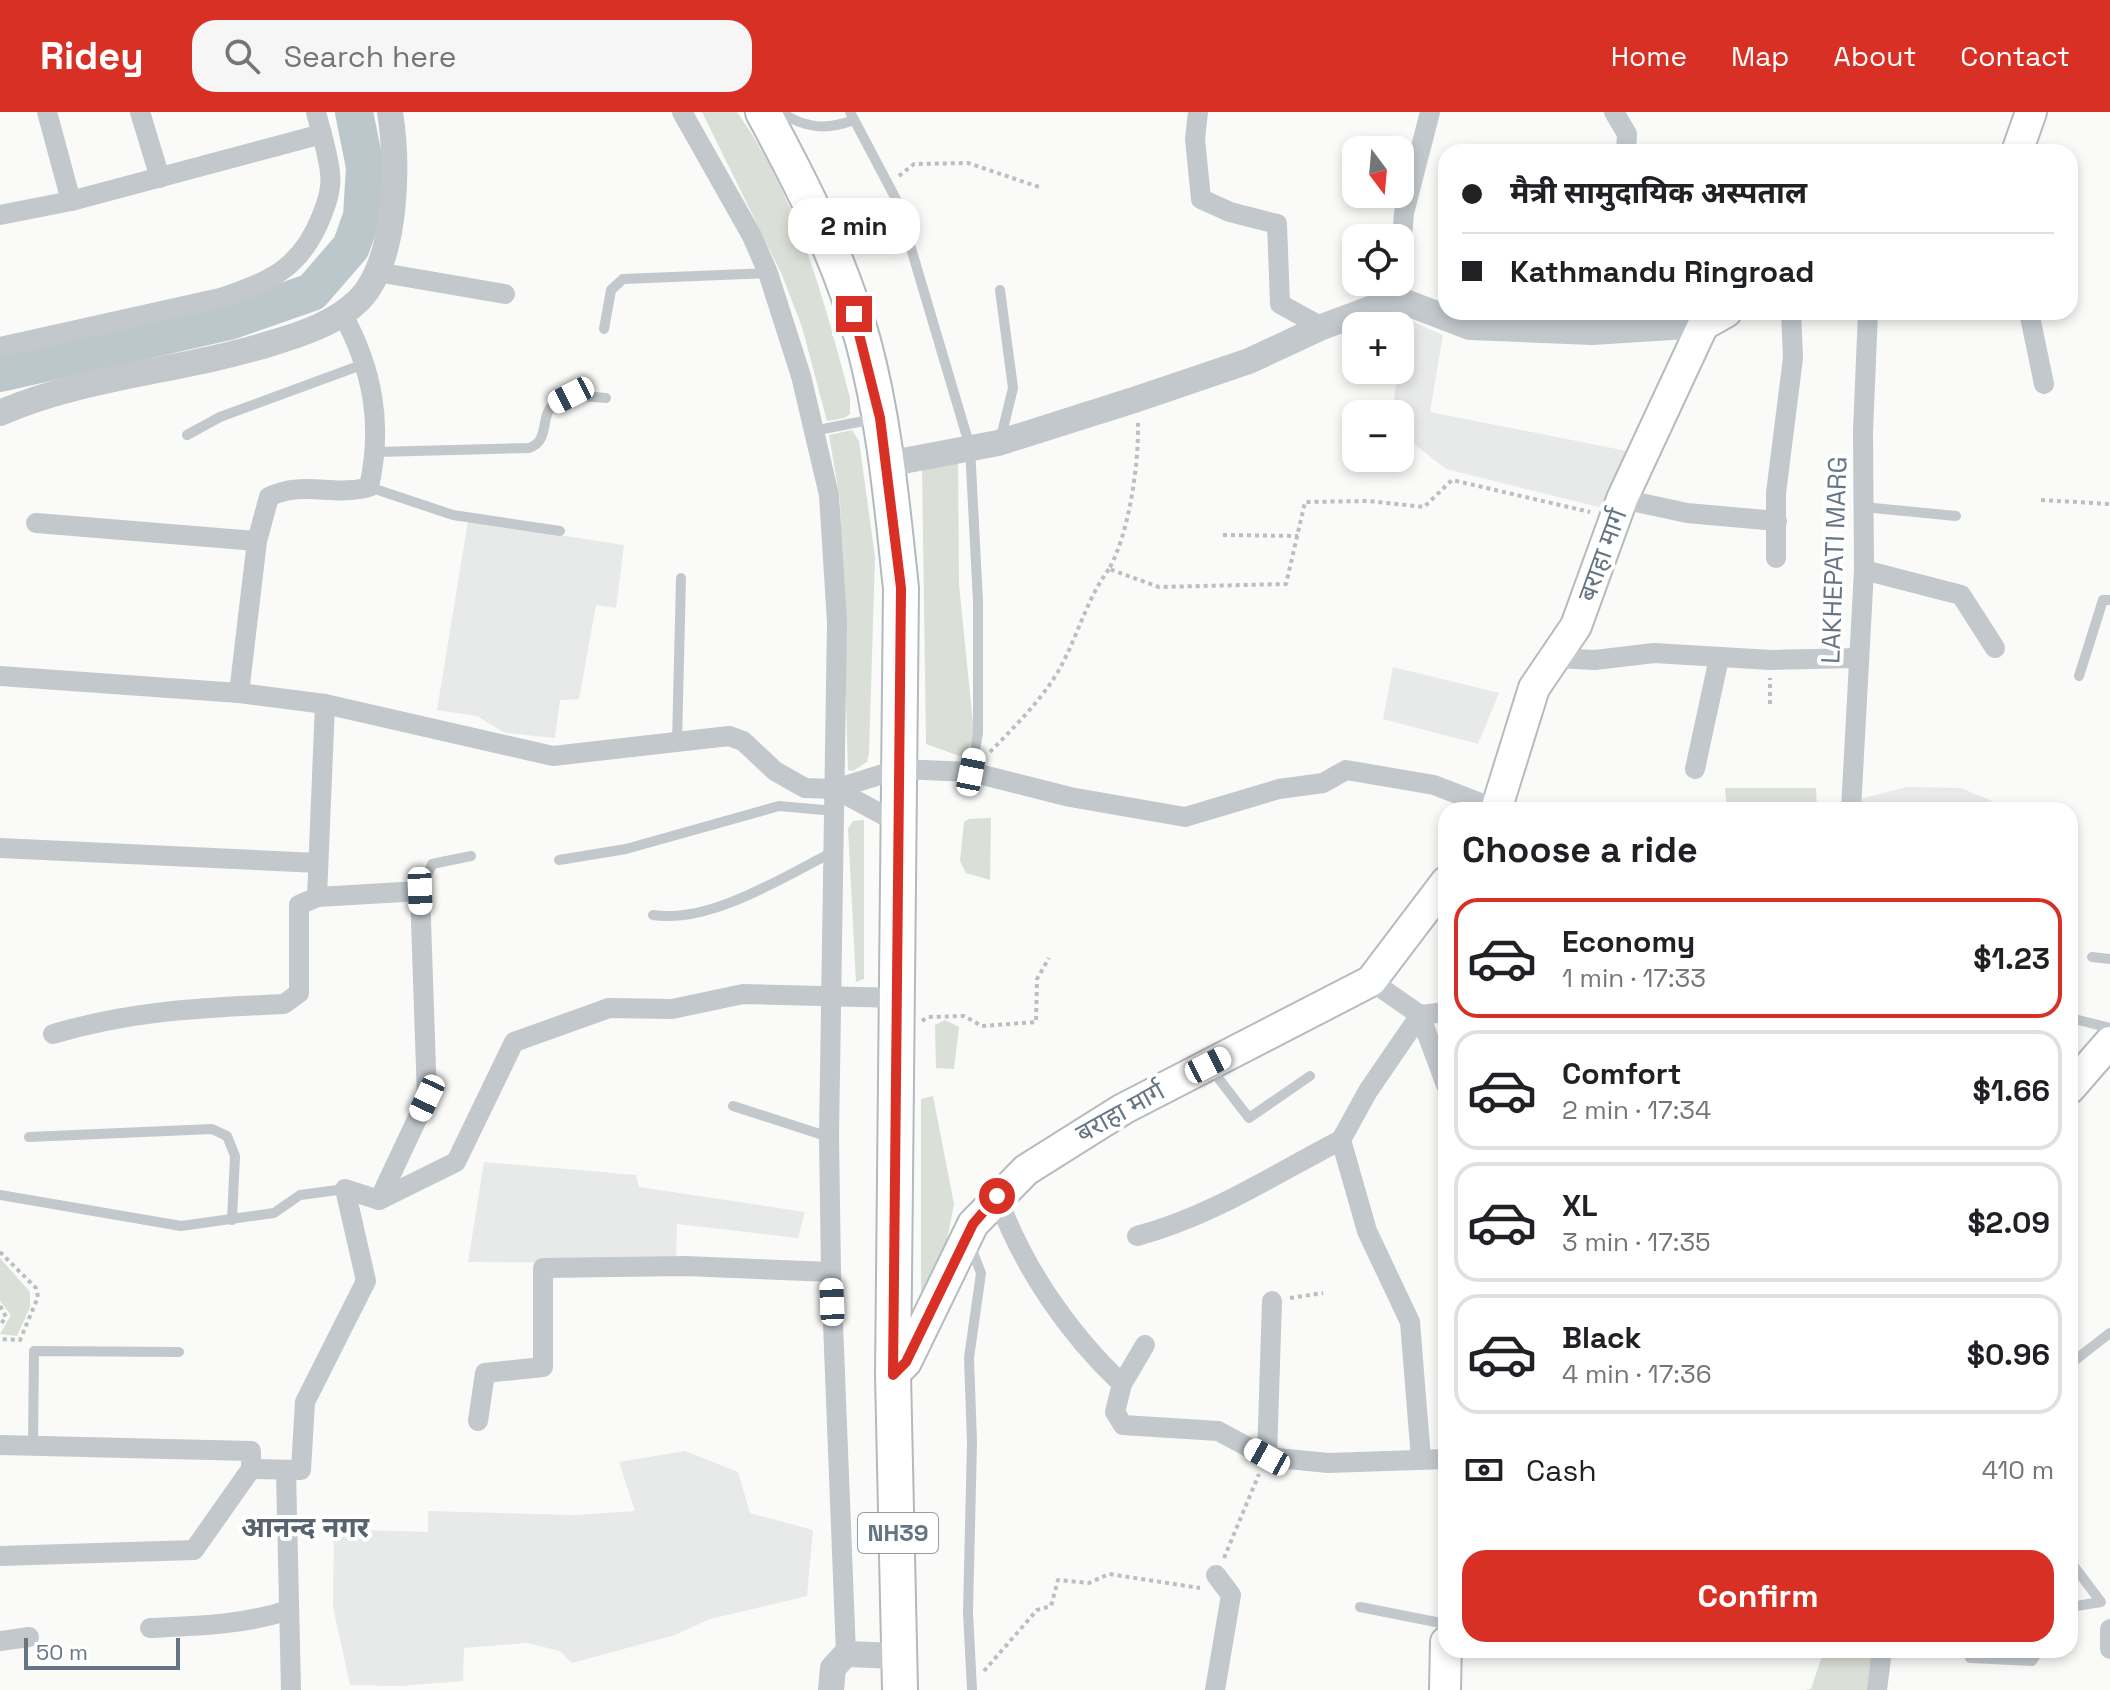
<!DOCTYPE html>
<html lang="en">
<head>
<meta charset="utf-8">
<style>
  :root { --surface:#fff; --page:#f6f6f6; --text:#202124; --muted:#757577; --line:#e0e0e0; --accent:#d93025 }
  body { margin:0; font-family:"Space Grotesk","Noto Sans Devanagari",sans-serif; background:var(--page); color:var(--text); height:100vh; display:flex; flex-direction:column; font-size:30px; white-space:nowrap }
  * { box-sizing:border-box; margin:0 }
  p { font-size:26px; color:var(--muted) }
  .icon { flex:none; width:44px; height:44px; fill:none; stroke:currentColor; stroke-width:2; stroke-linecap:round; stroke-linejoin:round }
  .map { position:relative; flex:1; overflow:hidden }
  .side { position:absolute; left:1438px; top:690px; width:640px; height:856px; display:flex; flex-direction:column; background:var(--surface); border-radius:24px; box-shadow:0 4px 12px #0003 }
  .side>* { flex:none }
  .top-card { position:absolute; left:1438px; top:32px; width:640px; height:176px; border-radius:24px; box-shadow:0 4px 12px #0003; display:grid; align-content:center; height:176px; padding:0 24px; background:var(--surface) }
  .needle { width:52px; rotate:164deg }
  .tools { position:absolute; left:1342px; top:24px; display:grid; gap:16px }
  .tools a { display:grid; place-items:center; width:72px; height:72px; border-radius:16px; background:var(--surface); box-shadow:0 4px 12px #0003; font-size:40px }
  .scale { position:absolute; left:24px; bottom:20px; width:156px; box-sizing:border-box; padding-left:8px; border:4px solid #657583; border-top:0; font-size:22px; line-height:28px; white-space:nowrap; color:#657583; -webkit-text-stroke:6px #fff; paint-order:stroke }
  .end { position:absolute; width:36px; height:36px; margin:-18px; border:10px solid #d93025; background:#fff; box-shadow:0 0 0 4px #fff }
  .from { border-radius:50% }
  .bubble { position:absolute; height:56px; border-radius:24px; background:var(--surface); box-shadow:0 4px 12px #0003; font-size:26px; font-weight:700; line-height:56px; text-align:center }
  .car { position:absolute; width:24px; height:48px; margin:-24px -12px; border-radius:10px; box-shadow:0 0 6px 2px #0007; background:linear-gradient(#fff 24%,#345 0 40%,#fff 0 76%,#345 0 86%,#fff 0) }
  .top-card b { display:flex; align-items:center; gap:28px; height:76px; font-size:30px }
  .top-card b+b { border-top:2px solid var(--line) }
  .top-card i { width:20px; height:20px; background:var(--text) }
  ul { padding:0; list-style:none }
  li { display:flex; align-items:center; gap:24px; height:120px; margin:0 16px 12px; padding:0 8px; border:4px solid var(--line); border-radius:24px }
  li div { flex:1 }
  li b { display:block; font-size:30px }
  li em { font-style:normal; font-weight:700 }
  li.on { border-color:var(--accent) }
  li>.icon { width:72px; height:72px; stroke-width:1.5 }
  h2 { padding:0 24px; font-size:36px; line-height:96px }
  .pay { display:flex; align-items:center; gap:20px; height:88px; padding:0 24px; font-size:30px }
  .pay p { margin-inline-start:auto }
  .action { display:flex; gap:16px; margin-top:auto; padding:16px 24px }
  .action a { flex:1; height:92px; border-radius:24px; background:var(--accent); color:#fff; font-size:32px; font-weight:700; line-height:92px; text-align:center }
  header { display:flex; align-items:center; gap:48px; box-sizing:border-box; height:112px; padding:0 40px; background:var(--accent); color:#fff }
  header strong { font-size:38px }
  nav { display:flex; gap:44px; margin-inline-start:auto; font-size:28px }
  .search { width:560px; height:72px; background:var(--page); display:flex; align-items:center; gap:20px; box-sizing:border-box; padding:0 28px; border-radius:24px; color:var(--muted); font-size:30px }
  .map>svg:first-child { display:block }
  .built { fill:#e8e9e9 }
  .green { fill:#dadfd7 }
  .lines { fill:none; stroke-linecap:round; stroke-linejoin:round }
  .river { stroke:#bcc7cc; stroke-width:38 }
  .secondary-casing { stroke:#b6bbc0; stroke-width:34 }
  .trunk-casing { stroke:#b4b9bd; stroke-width:38 }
  .path { stroke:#bbbfc2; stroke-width:4; stroke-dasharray:4 4; stroke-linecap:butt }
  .service { stroke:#c3c8cc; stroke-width:10 }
  .minor { stroke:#c3c8cc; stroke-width:20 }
  .tertiary { stroke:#c3c8cc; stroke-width:26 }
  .secondary { stroke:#fff; stroke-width:30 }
  .trunk { stroke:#fff; stroke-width:34 }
  .route { stroke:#d93025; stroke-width:10 }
  .labels { text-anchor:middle; stroke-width:8; stroke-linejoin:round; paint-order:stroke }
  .shield { fill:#fff; stroke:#939ea8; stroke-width:2 }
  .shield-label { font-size:24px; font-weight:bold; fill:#657583 }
  .street-label { font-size:26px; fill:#657583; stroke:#fff }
  .neighbourhood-label { font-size:28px; font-weight:bold; fill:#57636e; stroke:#fff }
</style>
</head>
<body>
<header>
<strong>Ridey</strong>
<div class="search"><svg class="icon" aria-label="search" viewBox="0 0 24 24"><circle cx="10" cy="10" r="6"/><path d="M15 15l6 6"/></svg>Search here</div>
<nav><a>Home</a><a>Map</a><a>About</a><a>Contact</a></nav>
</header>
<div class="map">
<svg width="2110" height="1578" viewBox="0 0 2110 1578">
  <rect width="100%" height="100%" fill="#fafaf8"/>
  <g class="built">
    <polygon points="1405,206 1443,223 1430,300 1627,339 1607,397 1446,357 1400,321 1400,302 1392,302"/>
    <polygon points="468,409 624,433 616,496 596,493 579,587 560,588 555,626 505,621 477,604 437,598"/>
    <polygon points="1393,555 1499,581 1478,632 1383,607"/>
    <polygon points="1907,675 1961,676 2013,698 1857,698 1856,688"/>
    <polygon points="484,1050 636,1063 639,1075 805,1100 798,1126 677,1112 676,1151 468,1150"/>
    <polygon points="685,1339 738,1360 750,1401 813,1418 807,1484 710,1507 675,1523 572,1551 560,1539 527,1531 464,1536 463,1569 399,1574 350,1573 333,1495 334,1417 428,1420 428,1399 576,1403 635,1399 619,1350"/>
  </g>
  <g class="green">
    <path d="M702,0h35c60,84 87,188 113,286v16l-6,4 -17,3 -25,-94 -20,-52z"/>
    <polygon points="852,318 859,329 875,445 869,641 867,650 853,659 848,658 840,388 829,323"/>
    <polygon points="958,342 959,472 974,622 965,646 926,632 922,354"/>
    <polygon points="1725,676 1816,676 1817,698 1727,698"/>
    <polygon points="991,706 990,768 966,761 960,749 964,710 969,707"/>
    <polygon points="864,708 864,867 856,870 848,717 853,709"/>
    <polygon points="945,908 959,915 954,957 936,956 935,913"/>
    <polygon points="933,984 954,1092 947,1128 928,1182 921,1186 921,987"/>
    <polygon points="0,1146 30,1180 30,1195 17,1224 0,1222 11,1203 0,1189"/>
    <polygon points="1824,1538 1884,1538 1879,1578 1806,1578 1811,1577"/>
  </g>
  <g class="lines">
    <polyline class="river" points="0,261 229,209 312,180 351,135 362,104 365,55 354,0"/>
    <g class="secondary-casing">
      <g id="secondary">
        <polyline points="2017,40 2031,0"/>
        <polyline points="1496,698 1534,576 1576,514 1622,387 1703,213 1726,200"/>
        <polyline points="2070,976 2110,930"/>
        <polyline points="893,1263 906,1250 973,1112 1026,1058 1123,997 1371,869 1446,770"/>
        <polyline points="1445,1578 1446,1530"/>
      </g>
    </g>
    <g class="trunk-casing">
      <path id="trunk" d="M763,0c40,74 77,147 100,229 22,81 29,165 38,247l-8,787 7,315"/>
    </g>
    <g class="path">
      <polyline points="899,64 914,52 968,51 1039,75"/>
      <path d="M1138,311c1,40 -9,111 -29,146l50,18 127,-3 19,-82 64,-1 55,6 28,-27 138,32"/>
      <polyline points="2041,388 2110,392"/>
      <polyline points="1223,423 1298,424"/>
      <polyline points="1770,592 1770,566"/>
      <path d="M990,640c25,-26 50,-50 69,-82 19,-34 27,-70 50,-101"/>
      <polyline points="922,909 928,905 964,904 982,914 1036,910 1037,867 1049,846"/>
      <polyline points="0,1140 36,1176 38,1185 20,1228 0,1227"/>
      <polyline points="1290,1186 1323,1181"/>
      <polyline points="0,1194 6,1205 0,1213"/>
      <polyline points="1224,1446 1259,1362"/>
      <polyline points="984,1559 1037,1498 1051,1494 1058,1468 1089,1471 1109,1462 1200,1476"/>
    </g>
    <g class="service">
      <path d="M781,0c24,17 46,18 73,8"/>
      <polyline points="850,0 897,89 970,335 978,490 978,621 971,660"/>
      <polyline points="1000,178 1013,276 1001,325"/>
      <polyline points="604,217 611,178 623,167 768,161"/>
      <polyline points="813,319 874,307"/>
      <polyline points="187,323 220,305 364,252"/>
      <path d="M377,340l152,-4c33,-11 -11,-61 77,-50"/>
      <polyline points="369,375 453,403 560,419"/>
      <polyline points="1863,395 1956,404"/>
      <polyline points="2079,564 2103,488 2110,488"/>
      <polyline points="677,630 681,466"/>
      <polyline points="559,748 626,737 779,694 835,699"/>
      <polyline points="420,779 432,752 471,744"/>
      <path d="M653,803c57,9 130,-38 180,-63"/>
      <polyline points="2092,845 2110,847"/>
      <polyline points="2070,906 2110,916"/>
      <polyline points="1209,954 1249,1006 1310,964"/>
      <polyline points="733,994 829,1025"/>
      <polyline points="29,1025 212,1017 227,1024 235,1044 232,1108"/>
      <polyline points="0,1083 181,1114 274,1101 300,1083 345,1077"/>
      <polyline points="964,1134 972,1138 981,1161 969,1246 972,1330 968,1500 972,1578"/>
      <polyline points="2070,1252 2110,1221"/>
      <polyline points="33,1334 34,1239 179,1240"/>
      <polyline points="2070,1449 2101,1490 2070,1495"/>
      <polyline points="1360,1495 1446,1512"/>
      <polyline points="1970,1546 2032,1549 2039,1538"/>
    </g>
    <g class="minor">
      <polyline points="47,0 71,89"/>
      <polyline points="140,0 160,66"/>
      <polyline points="682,0 752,124 768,161 801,264 829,383 837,510 829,1025 831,1160 846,1542"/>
      <polyline points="1198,0 1195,27 1201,87 1230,100 1277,112 1280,192 1322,215"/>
      <polyline points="1614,0 1627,22 1626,40"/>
      <polyline points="0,103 71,89 322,22"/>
      <polyline points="1400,151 1404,101 1430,0"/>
      <polyline points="377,160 505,182"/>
      <polyline points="2029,200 2044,272"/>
      <polyline points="1592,220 1602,200"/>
      <path d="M0,235l220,-49c51,-16 82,-31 102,-83 5,-13 10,-27 8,-42 -2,-20 -9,-41 -14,-61"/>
      <polyline points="1622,387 1687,401 1777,409"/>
      <polyline points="36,411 257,429"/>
      <polyline points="1776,446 1776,381 1793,246 1791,200"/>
      <polyline points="1864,458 1961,483 1995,536"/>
      <polyline points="1555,546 1595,548 1654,541 1771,548 1858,546"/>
      <polyline points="0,564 239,581 325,592 553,644 729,624 743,629 775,659 805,676 835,677 898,711"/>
      <path d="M239,581l18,-152 12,-44c33,-17 66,0 100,-10 14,-63 4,-117 -27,-174"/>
      <polyline points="1695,657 1719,546"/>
      <polyline points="835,677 899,657 971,660 1070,685 1185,705 1279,677 1323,671 1346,658 1434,673 1496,697"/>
      <polyline points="1851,698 1864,458 1863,319 1868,200"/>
      <polyline points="0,736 318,751"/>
      <polyline points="317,785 420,779 427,986 379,1088"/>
      <polyline points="1371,869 1420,903 1446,973"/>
      <path d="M53,922c82,-24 146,-26 231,-30l15,-11v-88l18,-8 8,-193"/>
      <path d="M997,1084c26,71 70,136 125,188l-7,28 8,13 95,6 49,26 61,6 118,-4"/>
      <path d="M1137,1124c73,-19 138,-62 204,-96"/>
      <polyline points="1122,1272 1145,1233"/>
      <polyline points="478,1309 485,1261 543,1255 543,1156 685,1154 831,1160"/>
      <polyline points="0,1333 251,1339 251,1357 194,1438 0,1444"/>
      <polyline points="1267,1345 1272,1189"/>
      <polyline points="1421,1347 1410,1210 1367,1119 1341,1028 1368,979 1420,903 1446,900"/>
      <polyline points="251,1357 301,1358 305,1290 366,1169 345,1077 379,1088 456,1050 514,930 609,896 672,897 743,882 899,886"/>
      <polyline points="286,1359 291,1578"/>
      <path d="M150,1516c48,-2 93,-3 139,-18"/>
      <polyline points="2110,1517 2110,1537"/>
      <polyline points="0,1529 29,1525"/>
      <polyline points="1215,1578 1231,1483 1216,1463"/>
      <polyline points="1877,1578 1882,1538"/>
    </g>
    <g class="tertiary">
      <path d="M0,301c85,-37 183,-42 272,-70 30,-9 64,-20 87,-43 39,-40 39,-137 31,-188"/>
      <polyline points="887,352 998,331 1137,287 1249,249 1322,215 1397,187 1470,215 1592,220 1703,213"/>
      <polyline points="831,1578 833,1556 846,1542 898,1544"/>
    </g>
    <use href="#secondary" class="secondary"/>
    <use href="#trunk" class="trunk"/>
  </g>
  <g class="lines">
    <polyline class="route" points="854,202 880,306 901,476 893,1263 906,1250 973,1112 997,1084"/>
  </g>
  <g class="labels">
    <rect class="shield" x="858" y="1401" width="80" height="40" rx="6"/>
    <g class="shield-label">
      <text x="898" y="1429">NH39</text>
    </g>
    <g class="street-label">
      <text transform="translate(1602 443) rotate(-70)" y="9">बराहा मार्ग</text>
      <text transform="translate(1834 448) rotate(-88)" y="9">LAKHEPATI MARG</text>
      <text transform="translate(1120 1000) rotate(-29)" y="9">बराहा मार्ग</text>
    </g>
    <g class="neighbourhood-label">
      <text x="305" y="1425">आनन्द नगर</text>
    </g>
  </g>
</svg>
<div class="tools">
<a><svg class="needle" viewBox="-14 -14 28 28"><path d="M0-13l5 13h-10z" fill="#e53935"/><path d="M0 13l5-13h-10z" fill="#757577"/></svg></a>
<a><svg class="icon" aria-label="locate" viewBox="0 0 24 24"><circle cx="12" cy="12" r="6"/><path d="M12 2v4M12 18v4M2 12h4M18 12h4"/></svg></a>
<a>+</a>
<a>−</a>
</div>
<div class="scale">50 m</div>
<i class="end from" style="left:997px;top:1084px"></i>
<i class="end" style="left:854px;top:202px"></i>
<div class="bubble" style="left:788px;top:86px;width:132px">2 min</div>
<i class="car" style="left:571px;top:283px;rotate:243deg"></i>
<i class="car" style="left:971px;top:660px;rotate:11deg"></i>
<i class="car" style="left:420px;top:779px;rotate:178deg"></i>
<i class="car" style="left:1208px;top:953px;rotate:63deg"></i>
<i class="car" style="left:427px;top:986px;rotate:205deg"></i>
<i class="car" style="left:832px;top:1190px;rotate:358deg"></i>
<i class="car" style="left:1267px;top:1345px;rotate:299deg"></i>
<div class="top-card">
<b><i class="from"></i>मैत्री सामुदायिक अस्पताल</b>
<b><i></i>Kathmandu Ringroad</b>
</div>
<section class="side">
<h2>Choose a ride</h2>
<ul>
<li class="on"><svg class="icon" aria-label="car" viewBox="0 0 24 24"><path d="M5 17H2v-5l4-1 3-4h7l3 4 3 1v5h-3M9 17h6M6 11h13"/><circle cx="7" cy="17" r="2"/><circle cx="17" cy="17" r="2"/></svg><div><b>Economy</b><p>1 min · 17:33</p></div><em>$1.23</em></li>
<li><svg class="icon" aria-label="car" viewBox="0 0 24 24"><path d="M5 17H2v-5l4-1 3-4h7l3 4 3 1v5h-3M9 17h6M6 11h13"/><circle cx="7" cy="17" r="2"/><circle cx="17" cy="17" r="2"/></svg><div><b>Comfort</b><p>2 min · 17:34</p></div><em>$1.66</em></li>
<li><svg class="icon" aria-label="car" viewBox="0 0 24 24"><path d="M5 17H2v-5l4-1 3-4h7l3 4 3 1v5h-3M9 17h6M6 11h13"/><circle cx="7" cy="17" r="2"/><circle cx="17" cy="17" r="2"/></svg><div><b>XL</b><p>3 min · 17:35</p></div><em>$2.09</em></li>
<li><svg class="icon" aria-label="car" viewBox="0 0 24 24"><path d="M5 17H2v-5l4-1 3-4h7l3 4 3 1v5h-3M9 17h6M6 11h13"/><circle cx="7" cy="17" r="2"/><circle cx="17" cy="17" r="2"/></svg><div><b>Black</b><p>4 min · 17:36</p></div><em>$0.96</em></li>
</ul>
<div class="pay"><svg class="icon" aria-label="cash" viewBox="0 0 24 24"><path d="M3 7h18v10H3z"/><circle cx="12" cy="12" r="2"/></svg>Cash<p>410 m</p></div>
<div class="action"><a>Confirm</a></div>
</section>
</div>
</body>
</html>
